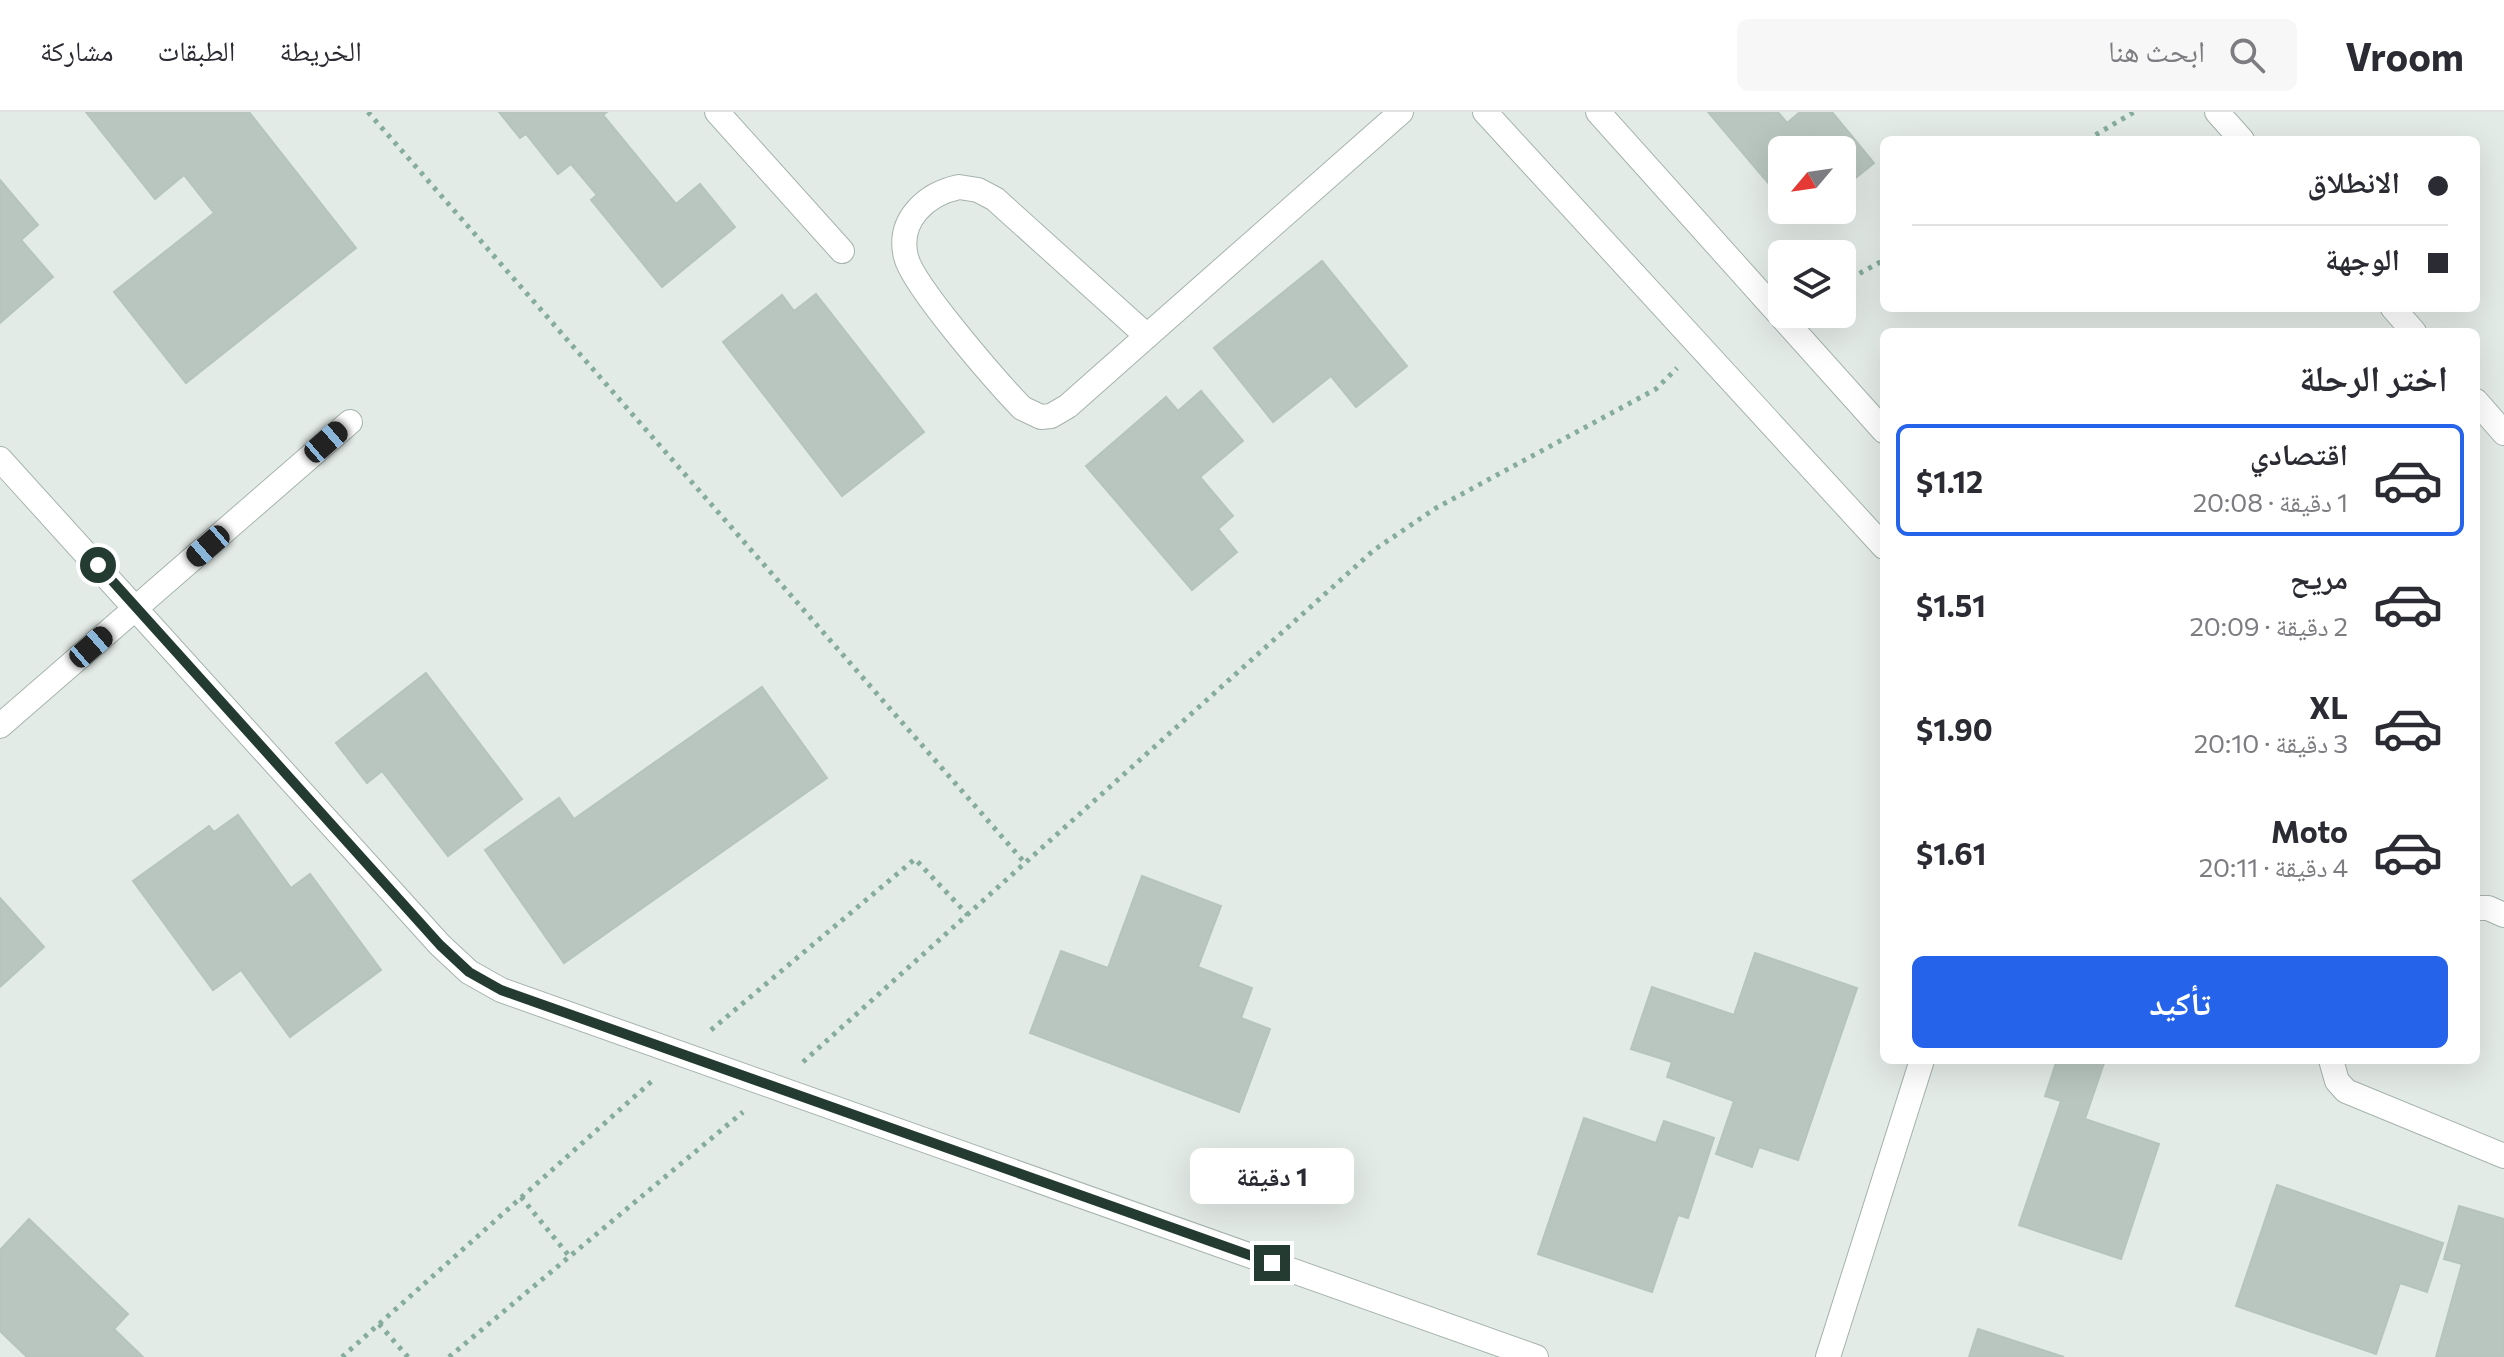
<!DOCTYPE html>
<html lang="ar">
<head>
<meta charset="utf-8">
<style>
  :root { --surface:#fff; --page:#f7f7f7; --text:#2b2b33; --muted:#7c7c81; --line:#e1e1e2; --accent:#2563eb }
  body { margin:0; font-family:Commissioner,"Noto Naskh Arabic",sans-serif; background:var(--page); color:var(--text); direction:rtl; height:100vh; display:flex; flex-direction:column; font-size:30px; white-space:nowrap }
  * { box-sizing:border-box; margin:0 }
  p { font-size:26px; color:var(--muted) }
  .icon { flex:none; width:44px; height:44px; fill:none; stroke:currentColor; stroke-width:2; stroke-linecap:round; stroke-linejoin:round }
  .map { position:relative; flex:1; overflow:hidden; direction:ltr }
  .sheet { position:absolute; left:1880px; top:216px; width:600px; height:736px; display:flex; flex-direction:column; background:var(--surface); border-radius:12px; box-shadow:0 8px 32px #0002; direction:rtl }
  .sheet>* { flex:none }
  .banner { position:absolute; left:1880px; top:24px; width:600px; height:176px; border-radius:12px; box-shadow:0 8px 32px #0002; direction:rtl; display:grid; align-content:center; height:176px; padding:0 32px; background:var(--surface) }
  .needle { width:52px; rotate:241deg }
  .fabs { position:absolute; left:1768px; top:24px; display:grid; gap:16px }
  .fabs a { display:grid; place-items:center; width:88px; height:88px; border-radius:12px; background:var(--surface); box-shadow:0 8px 32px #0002; font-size:40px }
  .end { position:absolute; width:36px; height:36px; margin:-18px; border:10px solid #243b32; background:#fff; box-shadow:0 0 0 4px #fff }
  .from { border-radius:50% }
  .bubble { position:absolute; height:56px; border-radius:12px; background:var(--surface); box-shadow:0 8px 32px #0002; font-size:26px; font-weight:700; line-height:56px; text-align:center; direction:rtl }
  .car { position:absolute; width:24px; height:48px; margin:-24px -12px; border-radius:10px; box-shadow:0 0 6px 2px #0007; background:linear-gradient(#222 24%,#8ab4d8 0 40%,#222 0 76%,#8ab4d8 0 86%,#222 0) }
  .banner b { display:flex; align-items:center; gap:28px; height:76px; font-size:30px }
  .banner b+b { border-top:2px solid var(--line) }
  .banner i { width:20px; height:20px; background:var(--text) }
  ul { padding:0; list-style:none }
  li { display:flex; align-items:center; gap:24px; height:112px; margin:0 16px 12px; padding:0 16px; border:4px solid transparent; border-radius:12px }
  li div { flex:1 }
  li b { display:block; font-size:30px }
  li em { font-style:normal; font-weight:700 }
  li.selected { border-color:var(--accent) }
  li>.icon { width:72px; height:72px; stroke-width:1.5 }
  h2 { padding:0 32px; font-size:36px; line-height:96px }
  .cta { display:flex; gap:16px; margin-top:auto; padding:16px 32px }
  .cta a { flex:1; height:92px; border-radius:12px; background:var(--accent); color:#fff; font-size:32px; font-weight:700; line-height:92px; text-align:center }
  header { display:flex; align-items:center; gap:48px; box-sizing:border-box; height:112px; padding:0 40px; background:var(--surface); border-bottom:2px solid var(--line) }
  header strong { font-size:38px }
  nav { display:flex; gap:44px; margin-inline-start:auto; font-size:28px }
  .search { width:560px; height:72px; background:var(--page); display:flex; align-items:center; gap:20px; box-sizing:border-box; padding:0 28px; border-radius:12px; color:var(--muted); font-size:30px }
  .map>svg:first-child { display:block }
  .building { fill:#b8c6bf; stroke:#b5c4bd; stroke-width:2 }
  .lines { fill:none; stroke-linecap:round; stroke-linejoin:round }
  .service-casing { stroke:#a6b3ad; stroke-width:26 }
  .minor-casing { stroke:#a6b3ad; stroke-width:26 }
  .path { stroke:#85ac9c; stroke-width:5; stroke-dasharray:4 6; stroke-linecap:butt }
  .service { stroke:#fff; stroke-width:24 }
  .minor { stroke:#fff; stroke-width:24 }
  .route { stroke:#243b32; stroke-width:10 }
</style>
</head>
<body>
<header>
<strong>Vroom</strong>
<div class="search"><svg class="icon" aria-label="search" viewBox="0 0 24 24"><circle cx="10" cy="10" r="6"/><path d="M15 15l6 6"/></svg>ابحث هنا</div>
<nav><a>الخريطة</a><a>الطبقات</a><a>مشاركة</a></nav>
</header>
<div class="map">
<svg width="2504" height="1245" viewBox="0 0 2504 1245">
  <rect width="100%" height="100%" fill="#e3ebe7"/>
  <g class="building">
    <polygon points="86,0 249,0 356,136 186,271 114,180 214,101 184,63 155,87"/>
    <polygon points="499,0 607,0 603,3 676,92 700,72 735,115 662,175 591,88 597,83 571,52 558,62 526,22 520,26"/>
    <polygon points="1708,0 1778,0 1787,11 1800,0 1832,0 1874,51 1842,77 1842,38 1782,38 1780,85"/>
    <polygon points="0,68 38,113 21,128 53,165 0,211"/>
    <polygon points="1322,149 1407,254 1356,295 1331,264 1273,310 1214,236"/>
    <polygon points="816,182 924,320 842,384 723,230 782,183 794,199"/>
    <polygon points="1201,279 1243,329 1200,365 1233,404 1218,417 1237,440 1192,478 1086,354 1166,285 1178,299"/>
    <polygon points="426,561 522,687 448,744 382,659 367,671 336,631"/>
    <polygon points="762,575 827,666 564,851 485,738 559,686 574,707"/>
    <polygon points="238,703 291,776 310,762 381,858 290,925 241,858 213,878 133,769 209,714 214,720"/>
    <polygon points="1142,764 1221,794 1198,855 1252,876 1241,906 1270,917 1239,1000 1030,921 1061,839 1108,856"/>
    <polygon points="0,786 44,835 0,875"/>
    <polygon points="1755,841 1857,876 1798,1048 1759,1035 1752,1055 1716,1042 1734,989 1667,965 1672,950 1631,937 1652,875 1734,903"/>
    <polygon points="2057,948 2105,948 2085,1007 2159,1032 2121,1147 2019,1113 2061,989 2045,984"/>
    <polygon points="1584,1006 1656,1031 1664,1009 1714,1026 1688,1106 1678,1103 1652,1180 1538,1142"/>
    <polygon points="2277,1073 2443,1131 2427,1180 2400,1171 2376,1242 2236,1194"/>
    <polygon points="2459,1094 2504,1107 2504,1245 2436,1245 2462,1152 2444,1147"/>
    <polygon points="29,1107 128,1202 114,1217 143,1245 27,1245 0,1219 0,1138"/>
    <polygon points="1978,1217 2064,1245 1969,1245"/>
  </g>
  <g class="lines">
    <g class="service-casing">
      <g id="service">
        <polyline points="717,0 842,139"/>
        <path d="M959,75l19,3 17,9 152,137 -79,70 -17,10 -10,1 -19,-9c-24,-25 -109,-122 -116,-151 -9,-37 20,-63 53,-70z"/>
        <polyline points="1147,224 1401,0"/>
      </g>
    </g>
    <g class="minor-casing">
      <g id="minor">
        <polyline points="1485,0 1884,435"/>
        <polyline points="1598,0 1884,319"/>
        <polyline points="2217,0 2242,28"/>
        <polyline points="2393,196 2414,220"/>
        <polyline points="2476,289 2504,321"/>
        <polyline points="0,347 440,833 469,860 501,878 1536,1245"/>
        <polyline points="0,614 350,310"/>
        <polyline points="2476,796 2488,796 2504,803"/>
        <polyline points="2331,948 2337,969 2346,979 2504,1044"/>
        <polyline points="1828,1245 1922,948"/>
      </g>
    </g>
    <g class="path">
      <polyline points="368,0 1025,751"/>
      <polyline points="2087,28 2134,0"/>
      <polyline points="1842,171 1884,148"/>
      <polyline points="711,918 915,747 968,803"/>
      <polyline points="803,950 1374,438 1436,396 1656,277 1677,256"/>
      <polyline points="521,1085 570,1145"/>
      <polyline points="379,1212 408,1245"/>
      <polyline points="342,1245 652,969"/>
      <polyline points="449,1245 743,1000"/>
    </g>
    <use href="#service" class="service"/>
    <use href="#minor" class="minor"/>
  </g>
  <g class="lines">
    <polyline class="route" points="98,453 440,833 469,860 501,878 1272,1151"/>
  </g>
</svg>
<div class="fabs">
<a><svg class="needle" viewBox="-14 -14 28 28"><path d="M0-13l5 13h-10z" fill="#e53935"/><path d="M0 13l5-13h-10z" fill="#7c7c81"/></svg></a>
<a><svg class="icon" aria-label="layers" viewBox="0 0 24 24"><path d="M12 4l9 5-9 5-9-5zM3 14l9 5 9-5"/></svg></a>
</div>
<i class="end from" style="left:98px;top:453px"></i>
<i class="end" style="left:1272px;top:1151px"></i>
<div class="bubble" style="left:1190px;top:1036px;width:164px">1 دقيقة</div>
<i class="car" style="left:326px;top:330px;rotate:49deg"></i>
<i class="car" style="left:208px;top:434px;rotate:229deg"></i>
<i class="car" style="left:91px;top:535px;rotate:49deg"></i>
<div class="banner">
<b><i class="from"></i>الانطلاق</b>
<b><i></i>الوجهة</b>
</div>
<section class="sheet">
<h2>اختر الرحلة</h2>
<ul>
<li class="selected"><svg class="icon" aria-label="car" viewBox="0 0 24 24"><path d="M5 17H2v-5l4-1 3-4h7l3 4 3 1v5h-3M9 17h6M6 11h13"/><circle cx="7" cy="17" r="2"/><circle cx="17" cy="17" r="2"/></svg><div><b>اقتصادي</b><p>1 دقيقة · 20:08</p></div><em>$1.12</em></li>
<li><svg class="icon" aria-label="car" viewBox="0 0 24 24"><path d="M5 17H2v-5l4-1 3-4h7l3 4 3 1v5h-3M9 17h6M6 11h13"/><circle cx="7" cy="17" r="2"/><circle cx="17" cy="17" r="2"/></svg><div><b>مريح</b><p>2 دقيقة · 20:09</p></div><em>$1.51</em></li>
<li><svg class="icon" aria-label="car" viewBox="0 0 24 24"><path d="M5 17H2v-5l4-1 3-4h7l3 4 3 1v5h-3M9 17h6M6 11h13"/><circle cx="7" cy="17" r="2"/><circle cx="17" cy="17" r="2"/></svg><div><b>XL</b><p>3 دقيقة · 20:10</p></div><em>$1.90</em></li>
<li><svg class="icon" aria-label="car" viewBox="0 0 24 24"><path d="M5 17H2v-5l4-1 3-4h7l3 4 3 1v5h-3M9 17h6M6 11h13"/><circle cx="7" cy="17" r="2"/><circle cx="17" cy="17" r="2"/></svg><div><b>Moto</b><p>4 دقيقة · 20:11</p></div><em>$1.61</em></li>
</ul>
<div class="cta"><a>تأكيد</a></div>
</section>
</div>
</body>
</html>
